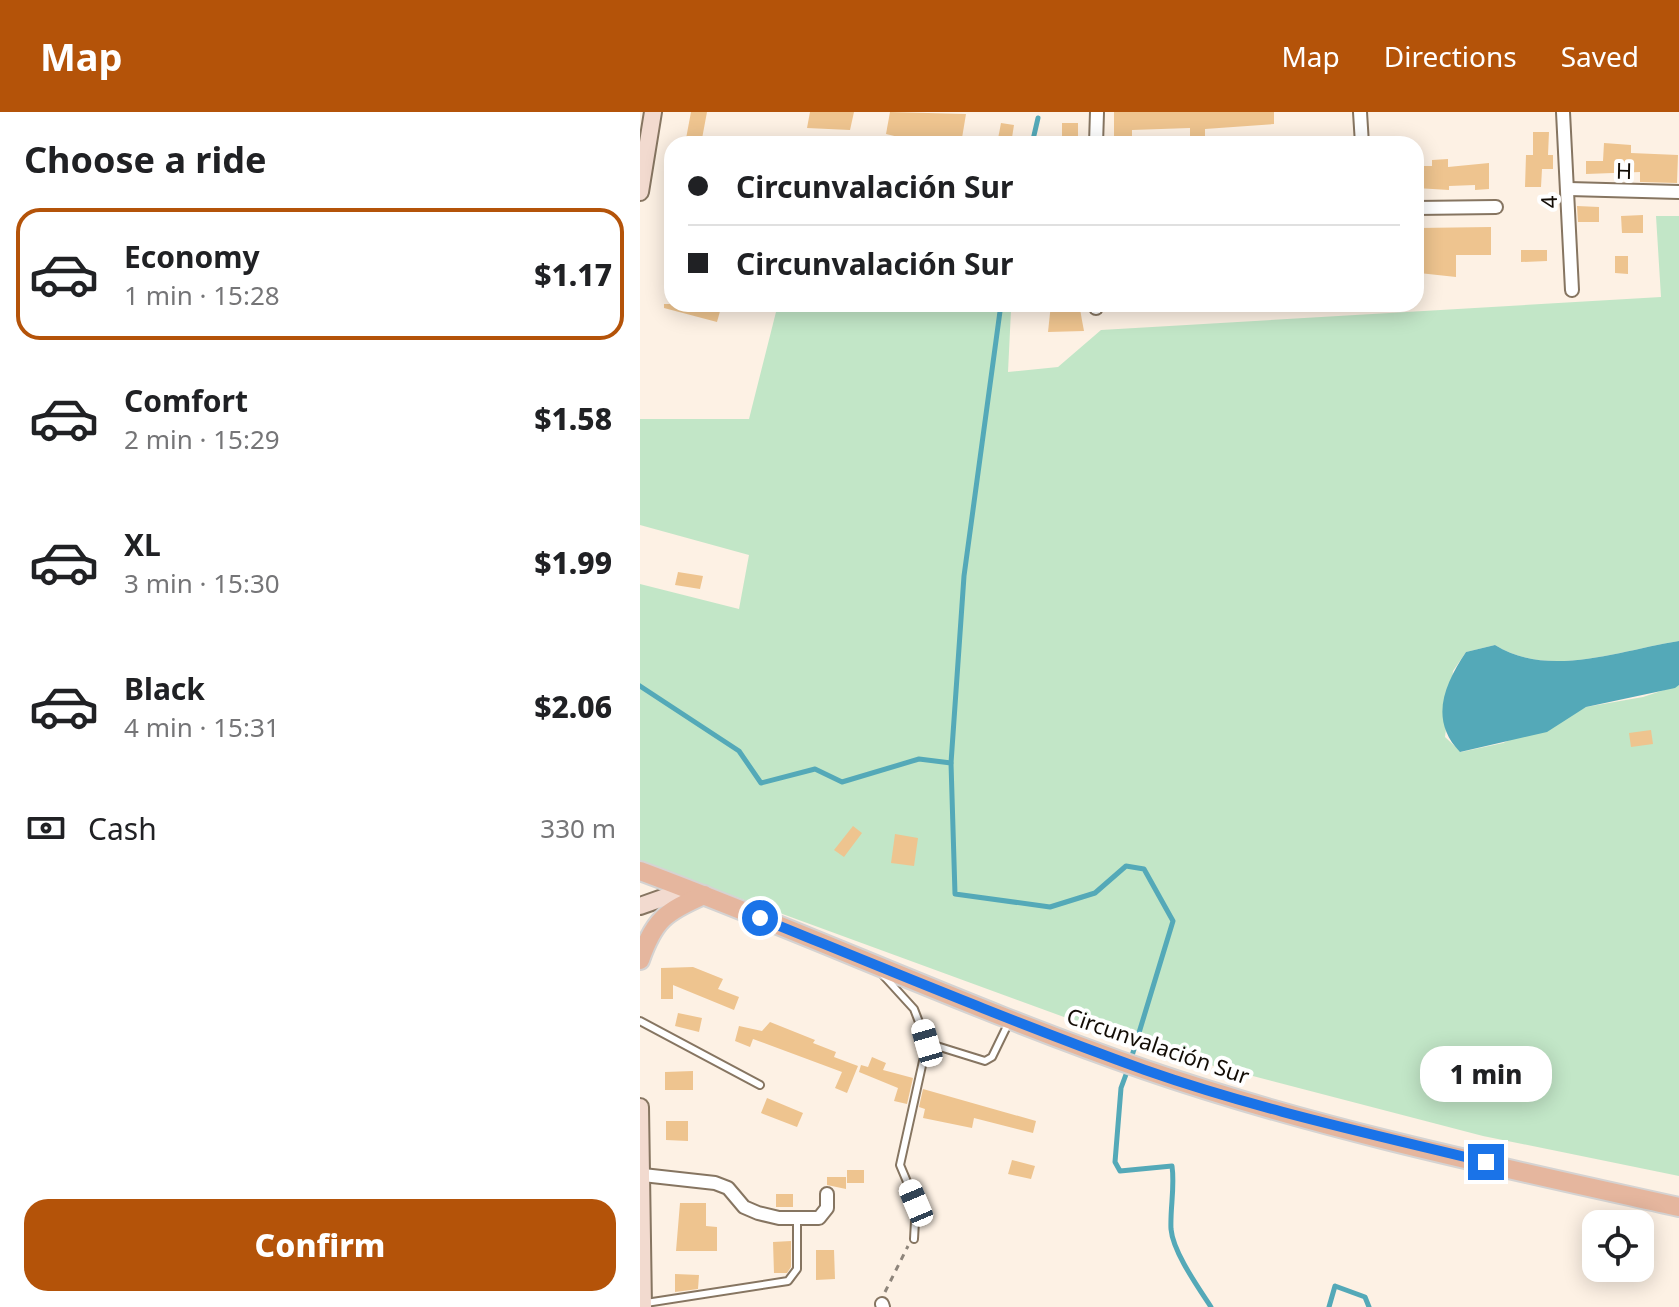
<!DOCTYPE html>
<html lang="en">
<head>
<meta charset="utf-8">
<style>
  :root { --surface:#fff; --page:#f6f6f6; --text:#202124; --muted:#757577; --line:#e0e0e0; --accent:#b45309 }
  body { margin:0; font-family:"Noto Sans",sans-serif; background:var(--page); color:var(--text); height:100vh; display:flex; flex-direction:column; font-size:30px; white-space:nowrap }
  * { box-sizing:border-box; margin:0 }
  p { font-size:26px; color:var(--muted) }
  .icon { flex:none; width:44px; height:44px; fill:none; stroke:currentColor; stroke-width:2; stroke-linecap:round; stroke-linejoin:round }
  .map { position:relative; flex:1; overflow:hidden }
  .side { display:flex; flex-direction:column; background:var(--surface); width:640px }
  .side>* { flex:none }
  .top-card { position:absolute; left:24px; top:24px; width:760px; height:176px; border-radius:24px; box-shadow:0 4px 20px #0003; display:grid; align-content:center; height:176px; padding:0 24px; background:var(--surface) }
  .buttons { position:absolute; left:942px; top:1098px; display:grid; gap:16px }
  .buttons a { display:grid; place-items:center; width:72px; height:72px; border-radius:16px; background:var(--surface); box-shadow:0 4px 20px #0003; font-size:40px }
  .end { position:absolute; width:36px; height:36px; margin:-18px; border:10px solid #1a73e8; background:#fff; box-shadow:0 0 0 4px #fff }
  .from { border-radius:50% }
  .bubble { position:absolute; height:56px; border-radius:24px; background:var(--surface); box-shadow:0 4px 20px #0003; font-size:26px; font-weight:800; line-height:56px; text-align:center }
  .car { position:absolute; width:24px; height:48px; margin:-24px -12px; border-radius:10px; box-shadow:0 0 6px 2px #0007; background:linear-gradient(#fff 24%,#345 0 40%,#fff 0 76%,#345 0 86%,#fff 0) }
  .top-card b { display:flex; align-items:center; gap:28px; height:76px; font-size:30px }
  .top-card b+b { border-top:2px solid var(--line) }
  .top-card i { width:20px; height:20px; background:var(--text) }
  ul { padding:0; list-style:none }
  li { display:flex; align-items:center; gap:24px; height:132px; margin:0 16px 12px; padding:0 8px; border:4px solid transparent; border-radius:24px }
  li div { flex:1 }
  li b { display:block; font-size:30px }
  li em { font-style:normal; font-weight:800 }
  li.current { border-color:var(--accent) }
  li>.icon { width:72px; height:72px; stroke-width:1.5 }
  h2 { padding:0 24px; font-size:36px; line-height:96px }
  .pay { display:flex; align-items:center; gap:20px; height:88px; padding:0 24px; font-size:30px }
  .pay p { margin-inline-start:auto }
  .cta { display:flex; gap:16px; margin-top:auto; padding:16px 24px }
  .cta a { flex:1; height:92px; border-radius:24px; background:var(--accent); color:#fff; font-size:32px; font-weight:800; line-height:92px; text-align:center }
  header { display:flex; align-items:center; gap:48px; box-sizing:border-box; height:112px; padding:0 40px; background:var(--accent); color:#fff }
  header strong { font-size:38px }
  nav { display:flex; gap:44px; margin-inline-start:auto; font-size:28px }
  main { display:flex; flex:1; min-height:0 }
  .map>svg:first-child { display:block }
  .green { fill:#c2e6c7 }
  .water { fill:#54a9b8 }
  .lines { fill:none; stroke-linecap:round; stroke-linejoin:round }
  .stream { stroke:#54a9b8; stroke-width:5 }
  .building { fill:#eec48f }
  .lane-casing { stroke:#867561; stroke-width:10 }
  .street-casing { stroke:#867561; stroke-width:16 }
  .secondary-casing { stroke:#867561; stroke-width:20 }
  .primary-casing { stroke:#d5d3d2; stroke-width:22 }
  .path { stroke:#8e857b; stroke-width:3; stroke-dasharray:6 6; stroke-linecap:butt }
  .lane { stroke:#fff; stroke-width:6 }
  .street { stroke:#fff; stroke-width:12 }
  .secondary { stroke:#f2dacf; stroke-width:16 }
  .primary { stroke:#e5b69e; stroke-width:18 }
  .route { stroke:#1a73e8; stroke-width:10 }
  .labels { text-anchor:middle; stroke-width:8; stroke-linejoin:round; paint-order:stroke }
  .street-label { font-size:22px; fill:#130d06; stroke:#fff }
</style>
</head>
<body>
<header>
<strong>Map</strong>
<nav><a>Map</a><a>Directions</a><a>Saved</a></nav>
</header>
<main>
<section class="side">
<h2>Choose a ride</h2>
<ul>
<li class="current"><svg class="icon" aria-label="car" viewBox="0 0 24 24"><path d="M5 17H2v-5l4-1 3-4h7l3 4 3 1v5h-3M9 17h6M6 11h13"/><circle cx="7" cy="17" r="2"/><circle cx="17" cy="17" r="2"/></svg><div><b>Economy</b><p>1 min · 15:28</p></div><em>$1.17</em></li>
<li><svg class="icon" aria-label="car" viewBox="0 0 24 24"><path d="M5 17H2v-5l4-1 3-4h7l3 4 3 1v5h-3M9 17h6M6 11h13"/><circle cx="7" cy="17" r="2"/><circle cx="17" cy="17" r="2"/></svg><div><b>Comfort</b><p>2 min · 15:29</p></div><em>$1.58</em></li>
<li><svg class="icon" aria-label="car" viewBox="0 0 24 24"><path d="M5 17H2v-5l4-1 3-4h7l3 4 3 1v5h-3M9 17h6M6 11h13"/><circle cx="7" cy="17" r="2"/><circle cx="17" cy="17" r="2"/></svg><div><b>XL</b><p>3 min · 15:30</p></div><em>$1.99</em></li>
<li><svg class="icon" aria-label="car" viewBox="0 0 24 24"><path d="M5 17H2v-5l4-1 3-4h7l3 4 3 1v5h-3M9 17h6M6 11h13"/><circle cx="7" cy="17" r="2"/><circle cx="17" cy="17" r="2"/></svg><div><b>Black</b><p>4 min · 15:31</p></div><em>$2.06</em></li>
</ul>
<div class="pay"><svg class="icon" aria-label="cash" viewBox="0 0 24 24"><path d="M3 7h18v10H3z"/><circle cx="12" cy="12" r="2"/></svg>Cash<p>330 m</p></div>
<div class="cta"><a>Confirm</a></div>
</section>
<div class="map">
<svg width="1039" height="1195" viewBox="0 0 1039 1195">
  <rect width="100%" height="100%" fill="#fdf1e4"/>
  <path class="green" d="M1016,104h23v425c-58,9 -130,38 -184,4l-29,7 -13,19 -8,66 16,15 42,-9 83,-36 57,-10 36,-12v491l-196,-40 -326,-85 -517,-189v-278l99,25 10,-54 -109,-30v-106h109l29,-115h209l24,6 -3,62 50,-5 43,-37 560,-33z"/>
  <path class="water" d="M1039,529v44l-4,3 -89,19 -39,25 -87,20c-31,-32 -16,-67 6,-100l29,-7c54,34 126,5 184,-4z"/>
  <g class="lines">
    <g class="stream">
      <polyline points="392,32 398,6"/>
      <polyline points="0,574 99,639 121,671 175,657 202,670 279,647 311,651 315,782 410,795 455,781 486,754 504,757 533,809 491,947"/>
      <polyline points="311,651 324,464 361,192"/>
      <path d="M488,957l-7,19 -6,74 5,9 52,-5c3,21 -2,42 -1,63 2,23 27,58 40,78"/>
      <polyline points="689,1195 695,1174 725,1185 729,1195"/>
    </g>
  </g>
  <g class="building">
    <polygon points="51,0 67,0 61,32 45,32"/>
    <polygon points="170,0 214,0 210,18 167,16"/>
    <polygon points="250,0 326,2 321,32 288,32 246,22"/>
    <polygon points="474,0 634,0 634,12 565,17 565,28 550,28 550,16 492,18 492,25 474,25"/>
    <polygon points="361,11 374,13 371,32 357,32"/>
    <rect x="422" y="11" width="16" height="21"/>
    <polygon points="893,20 909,20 908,43 913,43 913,57 902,57 901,75 885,75 886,43 893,43"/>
    <polygon points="964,31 991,33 991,41 1038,43 1037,71 1000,70 1000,60 946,62 946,49 963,49"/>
    <polygon points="808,47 808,55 849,51 849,77 835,78 835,73 809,74 809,78 776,76 776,54 792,54 792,48"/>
    <polygon points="937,94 959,95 959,110 938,110"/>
    <polygon points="1003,103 1003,121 982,121 981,104"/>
    <polygon points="851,115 851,143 816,143 816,165 779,161 778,116"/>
    <polygon points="881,138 907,138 907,149 881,150"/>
    <polygon points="975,144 988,144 988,162 975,161"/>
    <polygon points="24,192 82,192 77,210 24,196"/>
    <polygon points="411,192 439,192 444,219 408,220"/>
    <polygon points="38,460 63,464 60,477 35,473"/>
    <polygon points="1011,618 1013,632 991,635 989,621"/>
    <polygon points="213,714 222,721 204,745 194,738"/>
    <polygon points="255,722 278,726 274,754 251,751"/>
    <polygon points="53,855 83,867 78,877 99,885 94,898 33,873 33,887 21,887 21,856"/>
    <polygon points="38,901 62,906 59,920 35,914"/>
    <polygon points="130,910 175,928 173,931 196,940 194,945 218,954 207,981 195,976 202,960 113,927 110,935 95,929 99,914 122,919"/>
    <polygon points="232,945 246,951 243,958 273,966 267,992 254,989 258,976 219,960 221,953 228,955"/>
    <polygon points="53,959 53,978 25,978 25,960"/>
    <polygon points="283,977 396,1009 393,1021 334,1006 332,1016 283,1006 285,997 279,995"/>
    <polygon points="127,986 163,1001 157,1015 121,1001"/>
    <polygon points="26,1009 48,1009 48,1029 26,1028"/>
    <polygon points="372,1048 395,1054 391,1067 368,1062"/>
    <rect x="207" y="1058" width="17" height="13"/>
    <polygon points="187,1065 206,1065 206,1077 187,1073"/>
    <rect x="136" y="1082" width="17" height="13"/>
    <polygon points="40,1091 66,1091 66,1114 77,1115 77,1139 36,1139"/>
    <polygon points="151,1129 151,1155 147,1161 134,1161 133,1130"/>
    <polygon points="176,1138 194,1138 195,1167 176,1168"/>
    <polygon points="35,1162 59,1163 58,1177 35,1180"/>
  </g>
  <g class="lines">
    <g class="lane-casing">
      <g id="lane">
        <polyline points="243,863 274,897 287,931 260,1053 276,1091 274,1127"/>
        <polyline points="0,909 120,973"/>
        <polyline points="287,931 345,949 352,945 369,910"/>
        <polyline points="6,1191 148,1169 157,1157 157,1107"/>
      </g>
    </g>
    <g class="street-casing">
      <g id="street">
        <polyline points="720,0 722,32"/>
        <polyline points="923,0 932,178"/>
        <polyline points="456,32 457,0"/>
        <polyline points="929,77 1039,80"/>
        <polyline points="776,96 856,95"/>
        <polyline points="456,192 456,196"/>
        <polyline points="3,1063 75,1071 88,1076 104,1095 118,1101 139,1106 179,1106 187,1096 187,1082"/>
        <polyline points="242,1192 243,1195"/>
      </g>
    </g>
    <g class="secondary-casing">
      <g id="secondary">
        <polyline points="0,80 13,0"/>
        <polyline points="0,794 48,777"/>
        <polyline points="0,995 3,1195"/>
      </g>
    </g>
    <g class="primary-casing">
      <g id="primary">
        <path d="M0,759c170,63 335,140 506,199 171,59 357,98 533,137"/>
        <path d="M0,848c14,-40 25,-48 64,-65"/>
      </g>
    </g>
    <polyline class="path" points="245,1180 268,1134"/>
    <use href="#lane" class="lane"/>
    <use href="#street" class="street"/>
    <use href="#secondary" class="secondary"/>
    <use href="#primary" class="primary"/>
  </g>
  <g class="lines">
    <path class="route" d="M120,806c128,52 255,105 385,152 111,39 227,64 341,92"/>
  </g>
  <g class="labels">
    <g class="street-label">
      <text transform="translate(984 59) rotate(1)" y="8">H</text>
      <text transform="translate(909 90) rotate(-92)" y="8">4</text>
      <text transform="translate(518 934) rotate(19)" y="8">Circunvalación Sur</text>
    </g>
  </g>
</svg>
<div class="buttons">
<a><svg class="icon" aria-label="locate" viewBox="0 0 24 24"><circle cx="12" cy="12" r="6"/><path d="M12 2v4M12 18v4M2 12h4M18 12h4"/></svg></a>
</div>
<i class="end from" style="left:120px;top:806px"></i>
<i class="end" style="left:846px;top:1050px"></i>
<div class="bubble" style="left:780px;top:934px;width:132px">1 min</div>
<i class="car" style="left:287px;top:931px;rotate:344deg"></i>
<i class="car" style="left:276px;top:1091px;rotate:337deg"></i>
<div class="top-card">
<b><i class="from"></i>Circunvalación Sur</b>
<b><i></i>Circunvalación Sur</b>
</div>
</div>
</main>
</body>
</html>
